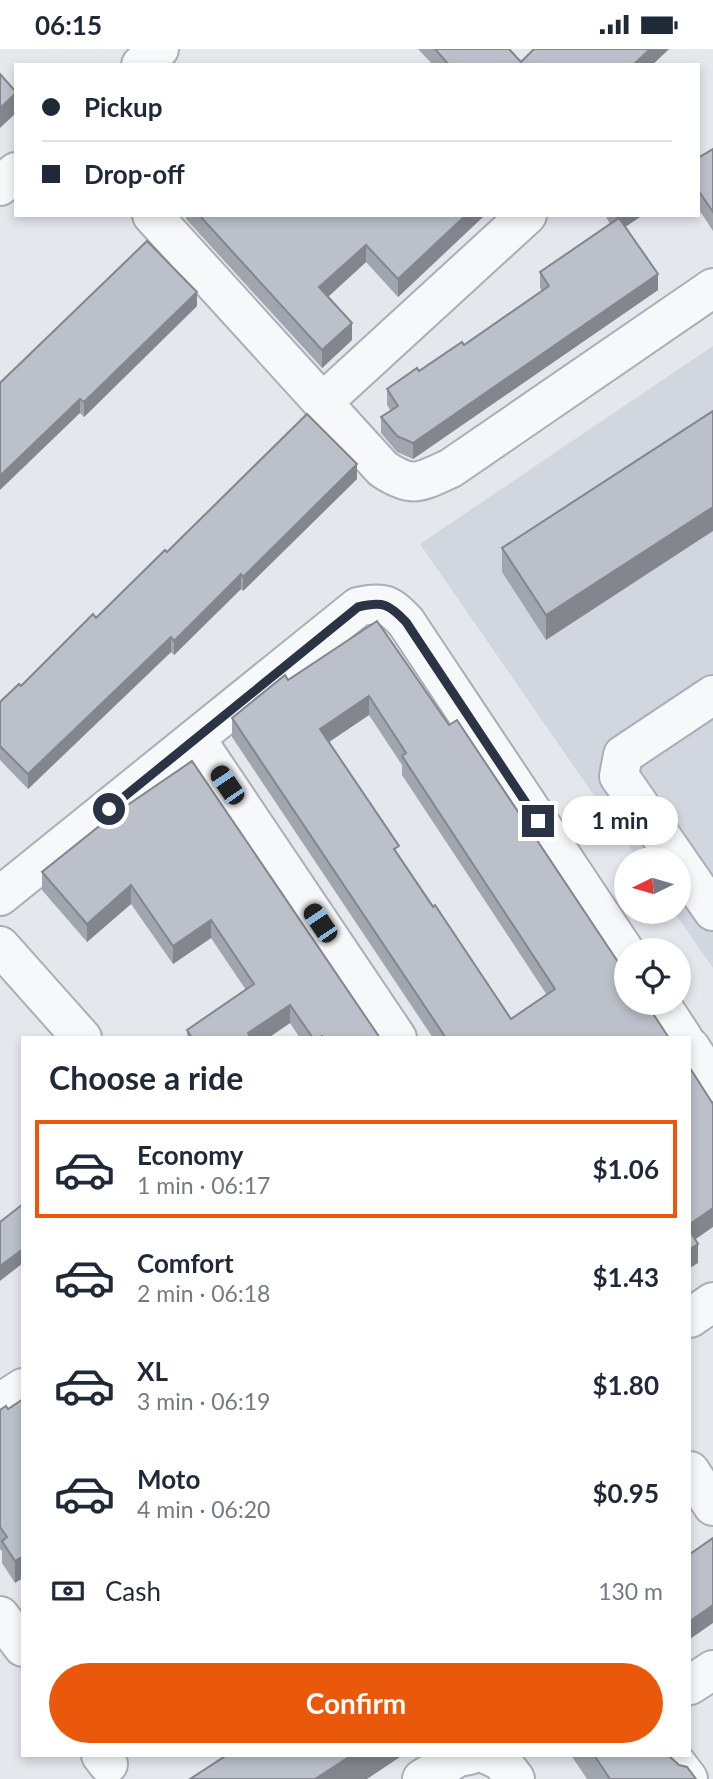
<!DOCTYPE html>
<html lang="en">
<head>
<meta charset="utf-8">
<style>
  :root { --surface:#fff; --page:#f2f2f3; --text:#1f2937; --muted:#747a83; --line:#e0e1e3; --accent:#ea580c }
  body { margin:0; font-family:Lato,sans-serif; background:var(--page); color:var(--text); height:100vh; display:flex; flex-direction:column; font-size:26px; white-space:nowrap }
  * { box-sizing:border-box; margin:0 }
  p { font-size:23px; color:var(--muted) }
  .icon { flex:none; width:38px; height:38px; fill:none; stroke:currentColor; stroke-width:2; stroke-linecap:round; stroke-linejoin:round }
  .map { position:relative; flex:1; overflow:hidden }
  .side { position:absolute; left:21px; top:987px; width:670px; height:721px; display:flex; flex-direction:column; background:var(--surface); border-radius:0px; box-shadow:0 4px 10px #0003 }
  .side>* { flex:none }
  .hud { position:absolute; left:14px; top:14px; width:686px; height:154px; border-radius:0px; box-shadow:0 4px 10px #0003; display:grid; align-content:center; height:154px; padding:0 28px; background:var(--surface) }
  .needle { width:46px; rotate:265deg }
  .fabs { position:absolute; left:614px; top:798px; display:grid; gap:14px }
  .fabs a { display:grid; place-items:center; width:77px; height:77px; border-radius:50%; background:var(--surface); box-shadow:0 4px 10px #0003; font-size:35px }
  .end { position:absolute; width:32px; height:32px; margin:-16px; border:9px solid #2b3445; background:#fff; box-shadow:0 0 0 4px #fff }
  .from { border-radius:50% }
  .bubble { position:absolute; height:49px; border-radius:24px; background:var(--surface); box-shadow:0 4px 10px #0003; font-size:23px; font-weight:700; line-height:49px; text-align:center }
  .car { position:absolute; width:21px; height:42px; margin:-21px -10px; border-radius:9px; box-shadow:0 0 5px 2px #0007; background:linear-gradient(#222 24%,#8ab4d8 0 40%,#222 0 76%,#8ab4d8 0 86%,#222 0) }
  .hud b { display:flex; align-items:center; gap:24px; height:66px; font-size:26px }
  .hud b+b { border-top:2px solid var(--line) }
  .hud i { width:18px; height:18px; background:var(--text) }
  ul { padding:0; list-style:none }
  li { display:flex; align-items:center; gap:21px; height:98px; margin:0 14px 10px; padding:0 14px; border:4px solid transparent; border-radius:0px }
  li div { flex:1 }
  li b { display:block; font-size:26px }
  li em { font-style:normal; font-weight:700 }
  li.selected { border-color:var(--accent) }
  li>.icon { width:63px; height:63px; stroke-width:1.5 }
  h2 { padding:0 28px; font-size:32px; line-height:84px }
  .pay { display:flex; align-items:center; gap:18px; height:77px; padding:0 28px; font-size:26px }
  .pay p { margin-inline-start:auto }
  .button { display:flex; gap:14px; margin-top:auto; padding:14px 28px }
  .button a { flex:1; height:80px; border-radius:42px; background:var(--accent); color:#fff; font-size:28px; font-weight:700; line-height:80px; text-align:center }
  .status { display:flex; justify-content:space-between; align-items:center; height:49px; padding:0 35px; background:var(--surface); direction:ltr }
  .status svg { height:19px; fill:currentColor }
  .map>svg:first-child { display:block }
  .built { fill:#d2d6de }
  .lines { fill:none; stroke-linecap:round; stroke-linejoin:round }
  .minor-casing { stroke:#a9aeb7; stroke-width:42 }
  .minor { stroke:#f7f8fa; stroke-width:38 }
  .wall { fill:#a1a5ae; fill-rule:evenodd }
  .shaded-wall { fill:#83868d }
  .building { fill:#bbc0ca; stroke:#83868d; stroke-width:2; fill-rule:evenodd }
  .route { stroke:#2b3445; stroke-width:9 }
</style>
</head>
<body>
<div class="status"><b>06:15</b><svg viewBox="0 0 49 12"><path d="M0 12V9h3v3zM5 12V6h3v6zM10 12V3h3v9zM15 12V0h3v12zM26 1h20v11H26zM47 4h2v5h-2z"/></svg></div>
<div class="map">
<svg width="713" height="1730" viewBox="0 0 713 1730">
  <rect width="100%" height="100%" fill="#e4e7ec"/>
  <polygon class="built" points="713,297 713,919 674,863 679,863 679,810 638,810 420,495"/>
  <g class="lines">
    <g class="minor-casing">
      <g id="minor">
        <polyline points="141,16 159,0"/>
        <polyline points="0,137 16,123"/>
        <path d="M152,166l231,254c30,20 37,13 68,-1l262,-180"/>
        <polyline points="323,353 527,166"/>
        <polyline points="196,690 397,989"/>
        <polyline points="677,810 619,727 623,706 713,646"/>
        <polyline points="679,813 713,862"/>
        <path d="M0,847l358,-289c25,-6 31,-3 48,15l220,331"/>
        <polyline points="0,897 82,989"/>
        <polyline points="660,954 683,989"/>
        <polyline points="690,998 713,1033"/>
        <polyline points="690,1269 713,1253"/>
        <polyline points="0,1354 23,1339"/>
        <polyline points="690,1422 713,1457"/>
        <polyline points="0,1567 23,1598"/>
        <polyline points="690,1636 713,1621"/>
        <polyline points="101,1706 108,1715"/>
        <polyline points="488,1706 501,1712 515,1730"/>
        <polyline points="670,1706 688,1730"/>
        <polyline points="422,1730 458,1708 469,1706"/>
      </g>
    </g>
    <use href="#minor" class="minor"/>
  </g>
  <g class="wall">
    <polygon points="418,0 509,0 521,13 534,0 669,0 652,16 433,16"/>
    <polygon points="713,100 713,182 698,159 698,109"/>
    <polygon points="186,166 485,166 398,248 366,213 328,248 352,291 322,319 186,170"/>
    <polygon points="605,166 643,166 625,178 658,241 413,410 397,403 381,384 381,368 391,362 387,356 387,340 464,296 542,242 540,239 540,223 610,175"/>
    <polygon points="197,257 84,368 80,364 1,335"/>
    <polygon points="713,362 546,591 502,523 502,499"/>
    <polygon points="357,430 243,542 241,540 174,606 171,603 28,740 0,711 0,653 21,637 167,503"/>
    <path d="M377,572l72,104 220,313h-236l-201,-301v-19zM369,666l33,50v10l145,220 -36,24 -112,-164 -70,-113z"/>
    <polygon points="113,766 380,989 300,989 290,974 268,989 187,989 187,981 246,941 211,889 173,915 131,855 87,893 42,841 42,823"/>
    <polygon points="23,1350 15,1534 2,1514 2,1502 0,1500 0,1361 8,1360"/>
    <polygon points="571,1706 668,1706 671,1710 696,1730 587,1730"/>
  </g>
  <g class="shaded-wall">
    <polygon points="650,0 669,0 652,16 633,16"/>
    <polygon points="16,44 16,64 0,79 0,59"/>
    <polygon points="466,166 485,166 398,248 398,230"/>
    <polygon points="621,166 643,166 616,184 616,169"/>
    <polygon points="366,196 366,213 319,256 319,238"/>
    <polygon points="658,225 658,241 413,410 413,394"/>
    <polygon points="197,243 197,257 84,368 84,353"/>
    <polygon points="352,274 352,291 322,319 322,301"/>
    <polygon points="80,350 80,364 0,441 0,427"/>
    <polygon points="357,415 357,430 243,542 243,528"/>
    <polygon points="713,458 713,482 546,591 546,566"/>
    <polygon points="241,525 241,540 174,606 174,592"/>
    <polygon points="171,588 171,603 28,740 28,725"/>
    <polygon points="369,647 369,666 320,699 320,680"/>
    <polygon points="131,836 131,855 87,893 87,875"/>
    <polygon points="211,871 211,889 173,915 173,897"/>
    <polygon points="290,956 290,974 268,989 248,989 248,984"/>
    <polygon points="713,1159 713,1178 690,1194 690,1175"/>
    <polygon points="698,1195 698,1214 690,1219 690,1200"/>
    <polygon points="23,1200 23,1214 0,1232 0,1217"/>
    <polygon points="23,1507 23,1529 15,1534 15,1512"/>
    <polygon points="713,1556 713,1574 690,1590 690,1572"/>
    <polygon points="352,1706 403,1706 367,1730 315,1730"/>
  </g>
  <g class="building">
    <polygon points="435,0 509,0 521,13 534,0 650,0 633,16 449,16"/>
    <polygon points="0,25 16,43 16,44 0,59"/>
    <polygon points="713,100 713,163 698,141 698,109"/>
    <polygon points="199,166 466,166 398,230 366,196 319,238 352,274 322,301"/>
    <polygon points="619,169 658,225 413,394 397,387 381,368 398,357 387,340 417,319 419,322 462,293 464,296 549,237 540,223"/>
    <polygon points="147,192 197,243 84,353 80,350 0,427 0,334"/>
    <polygon points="713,362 713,458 546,566 502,499"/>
    <polygon points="307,365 357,415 243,528 241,525 174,592 171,588 28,725 0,697 0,653 19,635 21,637 93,565 96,569 165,501 167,503"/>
    <path d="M377,572l72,104 8,-5 169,254v29h20l23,35h-223l-214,-320 53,-43 3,5zM369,647l37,57 -4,3 153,233 -44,30 -76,-114 -2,2 -39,-58 5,-3 -79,-117z"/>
    <polygon points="192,712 380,989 323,989 322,987 319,989 313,989 290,956 248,984 251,989 192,989 187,981 254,935 211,871 173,897 131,836 87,875 42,823 113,766"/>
    <polygon points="690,1019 713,1055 713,1159 690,1175"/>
    <polygon points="23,1155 23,1200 0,1217 0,1173"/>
    <polygon points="690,1182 698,1195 690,1200"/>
    <polygon points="23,1350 23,1507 15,1512 2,1492 7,1488 0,1478 0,1361 6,1357 8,1360"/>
    <polygon points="713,1489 713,1556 690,1572 690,1505"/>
    <polygon points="227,1706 352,1706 315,1730 190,1730"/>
    <polygon points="594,1706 668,1706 679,1716 687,1718 696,1730 610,1730"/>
  </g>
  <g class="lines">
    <path class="route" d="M109,760l249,-202c25,-6 31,-3 48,15l132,199"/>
  </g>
</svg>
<div class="fabs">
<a><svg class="needle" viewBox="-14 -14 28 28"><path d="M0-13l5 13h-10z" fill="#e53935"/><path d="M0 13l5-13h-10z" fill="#747a83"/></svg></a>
<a><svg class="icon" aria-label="locate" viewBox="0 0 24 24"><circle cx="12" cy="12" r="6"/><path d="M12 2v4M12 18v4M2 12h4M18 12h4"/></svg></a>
</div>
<i class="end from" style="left:109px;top:760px"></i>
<i class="end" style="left:538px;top:772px"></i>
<div class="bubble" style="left:562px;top:747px;width:116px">1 min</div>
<i class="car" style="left:227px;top:736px;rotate:326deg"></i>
<i class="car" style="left:320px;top:874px;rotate:326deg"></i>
<div class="hud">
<b><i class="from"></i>Pickup</b>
<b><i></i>Drop-off</b>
</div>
<section class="side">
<h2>Choose a ride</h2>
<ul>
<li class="selected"><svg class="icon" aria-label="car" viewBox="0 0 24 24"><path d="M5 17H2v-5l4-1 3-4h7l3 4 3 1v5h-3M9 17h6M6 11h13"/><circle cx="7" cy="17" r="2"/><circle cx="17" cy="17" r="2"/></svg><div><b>Economy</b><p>1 min · 06:17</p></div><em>$1.06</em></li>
<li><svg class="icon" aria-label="car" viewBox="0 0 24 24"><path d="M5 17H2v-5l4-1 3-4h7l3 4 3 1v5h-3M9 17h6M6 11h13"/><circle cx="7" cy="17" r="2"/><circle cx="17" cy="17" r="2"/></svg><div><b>Comfort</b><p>2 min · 06:18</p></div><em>$1.43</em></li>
<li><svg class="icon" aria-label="car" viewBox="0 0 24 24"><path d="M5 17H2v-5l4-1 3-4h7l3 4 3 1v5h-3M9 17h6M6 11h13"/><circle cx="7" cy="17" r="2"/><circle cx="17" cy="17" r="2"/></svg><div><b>XL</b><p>3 min · 06:19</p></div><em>$1.80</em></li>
<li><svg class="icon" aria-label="car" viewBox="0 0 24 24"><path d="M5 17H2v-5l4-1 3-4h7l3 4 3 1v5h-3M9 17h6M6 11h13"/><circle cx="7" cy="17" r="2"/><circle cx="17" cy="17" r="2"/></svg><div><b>Moto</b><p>4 min · 06:20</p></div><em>$0.95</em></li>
</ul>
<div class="pay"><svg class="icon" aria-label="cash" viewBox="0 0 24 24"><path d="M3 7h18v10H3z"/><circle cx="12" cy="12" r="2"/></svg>Cash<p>130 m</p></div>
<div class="button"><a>Confirm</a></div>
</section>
</div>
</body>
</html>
